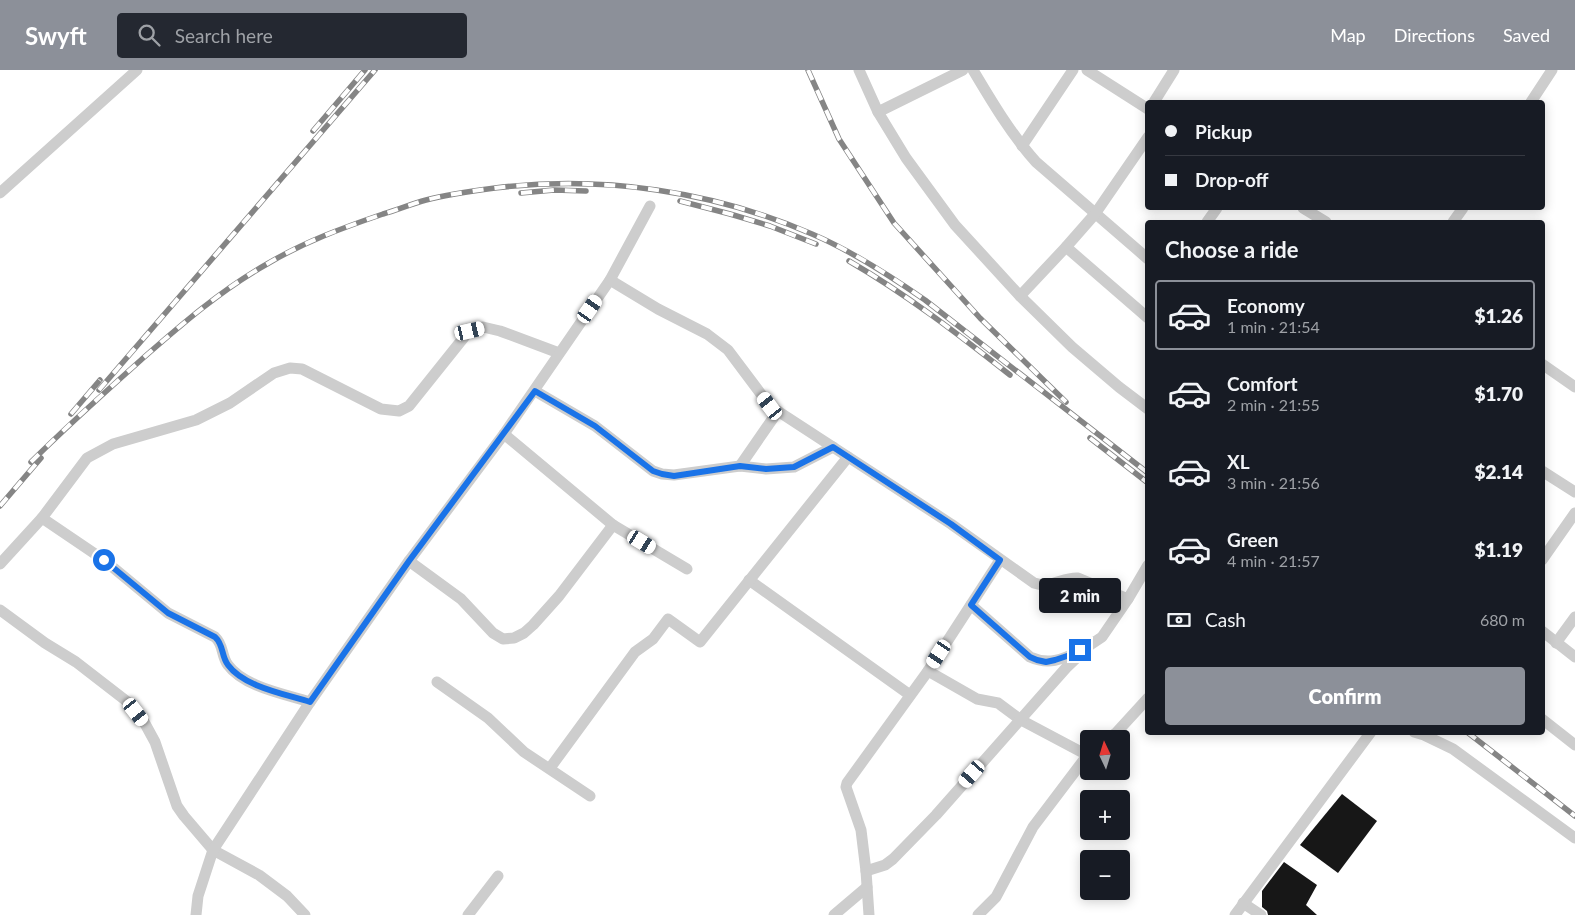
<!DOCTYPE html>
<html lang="en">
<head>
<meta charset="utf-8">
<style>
  :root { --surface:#171b24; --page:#242831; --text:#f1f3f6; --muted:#9ea1a6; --line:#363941; --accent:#8c9099 }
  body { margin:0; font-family:Lato,sans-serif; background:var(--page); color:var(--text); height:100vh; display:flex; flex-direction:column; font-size:19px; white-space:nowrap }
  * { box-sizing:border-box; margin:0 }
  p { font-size:16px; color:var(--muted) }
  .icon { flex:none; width:28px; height:28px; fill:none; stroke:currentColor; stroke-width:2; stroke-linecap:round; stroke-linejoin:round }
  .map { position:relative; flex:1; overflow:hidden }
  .sheet { position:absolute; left:1145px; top:150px; width:400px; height:515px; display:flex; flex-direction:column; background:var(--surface); border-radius:5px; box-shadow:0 2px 12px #0003 }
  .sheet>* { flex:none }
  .top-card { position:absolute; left:1145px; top:30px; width:400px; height:110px; border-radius:5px; box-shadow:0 2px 12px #0003; display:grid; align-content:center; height:110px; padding:0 20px; background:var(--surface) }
  .needle { width:32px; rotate:356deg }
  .fabs { position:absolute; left:1080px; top:660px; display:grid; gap:10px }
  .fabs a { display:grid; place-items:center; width:50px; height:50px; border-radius:5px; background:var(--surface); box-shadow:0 2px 12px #0003; font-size:25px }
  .end { position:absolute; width:22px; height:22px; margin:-11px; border:6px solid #1a73e8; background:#fff; box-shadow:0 0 0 2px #fff }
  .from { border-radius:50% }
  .bubble { position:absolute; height:35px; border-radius:5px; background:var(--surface); box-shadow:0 2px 12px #0003; font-size:16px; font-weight:800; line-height:35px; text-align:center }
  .car { position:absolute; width:15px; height:30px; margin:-15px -8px; border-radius:6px; box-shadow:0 0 4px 1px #0007; background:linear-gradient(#fff 24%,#345 0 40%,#fff 0 76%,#345 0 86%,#fff 0) }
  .top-card b { display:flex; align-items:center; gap:18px; height:48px; font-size:19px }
  .top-card b+b { border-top:1px solid var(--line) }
  .top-card i { width:12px; height:12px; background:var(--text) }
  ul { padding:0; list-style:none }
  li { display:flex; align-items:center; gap:15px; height:70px; margin:0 10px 8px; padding:0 10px; border:2px solid transparent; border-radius:5px }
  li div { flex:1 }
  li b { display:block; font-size:19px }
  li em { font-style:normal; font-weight:800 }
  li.on { border-color:var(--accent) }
  li>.icon { width:45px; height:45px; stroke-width:1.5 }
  h2 { padding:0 20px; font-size:22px; line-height:60px }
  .pay { display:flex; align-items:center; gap:12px; height:55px; padding:0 20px; font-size:19px }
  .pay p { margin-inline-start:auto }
  .action { display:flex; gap:10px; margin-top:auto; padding:10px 20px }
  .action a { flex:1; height:58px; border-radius:5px; background:var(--accent); color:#fff; font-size:20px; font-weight:800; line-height:58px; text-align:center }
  header { display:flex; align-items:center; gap:30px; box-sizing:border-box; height:70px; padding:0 25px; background:var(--accent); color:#fff }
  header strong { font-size:24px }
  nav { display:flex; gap:28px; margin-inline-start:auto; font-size:18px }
  .search { width:350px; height:45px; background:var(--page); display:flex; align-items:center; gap:12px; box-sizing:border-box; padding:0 18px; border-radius:5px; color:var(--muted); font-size:19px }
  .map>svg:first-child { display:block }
  .building { fill:#171717 }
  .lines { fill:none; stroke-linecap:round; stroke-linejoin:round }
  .street { stroke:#cdcdcd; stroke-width:11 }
  .rail-casing { stroke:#858585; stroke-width:5.5 }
  .rail { stroke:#fff; stroke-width:4; stroke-dasharray:11; stroke-linecap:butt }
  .route { stroke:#1a73e8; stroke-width:6 }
</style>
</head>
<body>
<header>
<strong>Swyft</strong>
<div class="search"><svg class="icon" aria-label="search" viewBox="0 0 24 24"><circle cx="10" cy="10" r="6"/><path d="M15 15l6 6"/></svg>Search here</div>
<nav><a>Map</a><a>Directions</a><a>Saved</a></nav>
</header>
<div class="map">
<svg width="1575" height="845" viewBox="0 0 1575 845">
  <rect width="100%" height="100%" fill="#fff"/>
  <g class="building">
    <polygon points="1342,724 1377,751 1338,803 1300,775"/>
    <polygon points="1284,792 1317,815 1306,835 1317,845 1268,845 1267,841 1262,837 1262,821"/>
  </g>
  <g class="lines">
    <g class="street">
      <polyline points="859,0 878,42 906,88 955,155 1020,226 1072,277 1119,317 1148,339"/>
      <path d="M973,0c19,32 38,64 63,92l112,97"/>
      <polyline points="1087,0 1148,39"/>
      <polyline points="1154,32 1174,0"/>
      <polyline points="1531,32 1552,0"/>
      <polyline points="878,42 963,0"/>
      <polyline points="1022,76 1073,0"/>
      <polyline points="0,123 137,0"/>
      <polyline points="1303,138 1326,152"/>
      <polyline points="1207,152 1217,138"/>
      <polyline points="1453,152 1463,138"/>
      <polyline points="1066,177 1148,248"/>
      <path d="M610,210l48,29 49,25 21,16 42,56 181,118 83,59c18,6 28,-6 44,-5l50,21 20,-34"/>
      <polyline points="1020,226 1066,177 1095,144 1148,67"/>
      <polyline points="1542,294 1575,317"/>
      <polyline points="535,321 595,356 653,401 662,404 674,405 740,396 766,399 794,397 833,377"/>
      <polyline points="504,364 613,455 687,499"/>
      <polyline points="740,396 778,341"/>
      <polyline points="1542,401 1575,422"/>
      <path d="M42,448l62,42 64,53 47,24c9,8 6,19 13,28 16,22 57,29 82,37"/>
      <polyline points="1542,490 1575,443"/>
      <polyline points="409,491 461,529 493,563 503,569 514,568 524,563 533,555 559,526 613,455"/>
      <polyline points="0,494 42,448 87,388 113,374 196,350 230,333 274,303 290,298 302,299 381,339 399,341 409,336 469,261 483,257 500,261 559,283"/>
      <polyline points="749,510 910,625"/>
      <path d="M971,535l59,52c18,8 32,3 49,-6"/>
      <polyline points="0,540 45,573 76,592 129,633 143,650 155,672 177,736 184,746 213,780 259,805 287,826 305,845"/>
      <polyline points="1542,561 1575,587"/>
      <polyline points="1556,573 1575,547"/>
      <polyline points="928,601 977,629 998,633 1021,650 1087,685"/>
      <polyline points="437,612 488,648 524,682 590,726"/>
      <polyline points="1542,649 1575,675"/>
      <polyline points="1414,662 1424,665 1453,679 1575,768"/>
      <polyline points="1108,669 1116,663 1148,628"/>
      <polyline points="550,698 635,582 653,569 668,549 700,572 848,387"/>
      <polyline points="866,801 885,795 893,789 936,745 1066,598 1090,575 1102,567 1128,529"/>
      <polyline points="1243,833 1261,845"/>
      <polyline points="196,845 198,826 213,780 310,632 409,491 504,364 610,210 650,136"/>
      <polyline points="468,845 498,806"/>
      <polyline points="834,845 867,817"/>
      <polyline points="869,845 866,801 861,760 846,717 847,713 928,601 1000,490"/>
      <polyline points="978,845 996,827 1033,757 1089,683"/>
      <polyline points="1235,845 1371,662"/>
    </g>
    <g class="rail-casing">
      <g id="rail">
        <polyline points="808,0 839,69 894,153 980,248 1066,332"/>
        <polyline points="313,61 365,0"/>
        <polyline points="521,123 554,120 586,121"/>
        <polyline points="680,131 730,144 770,156 816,174"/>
        <path d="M849,191c57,33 109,73 161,114"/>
        <polyline points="99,320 375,0"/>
        <polyline points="71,344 100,310"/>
        <polyline points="1090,368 1148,413"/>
        <path d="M31,392c36,-36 73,-69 111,-103 40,-35 79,-69 125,-95 37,-22 75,-36 116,-50 14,-4 28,-10 43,-14 23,-6 46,-9 69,-12 107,-13 218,3 317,46 40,17 77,41 113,66l223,173"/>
        <polyline points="0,436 41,388"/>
        <polyline points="1467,662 1575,746"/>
      </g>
    </g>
    <use href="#rail" class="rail"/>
  </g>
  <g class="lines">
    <path class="route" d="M104,490l64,53 47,24c9,8 6,19 13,28 16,22 57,29 82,37l99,-141 126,-170 60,35 58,45 9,3 12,2 66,-10 26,3 28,-2 39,-20 118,77 49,36 -29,45 59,52 7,3 9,2 9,-2 15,-5 10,-5"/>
  </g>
</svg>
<div class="fabs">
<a><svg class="needle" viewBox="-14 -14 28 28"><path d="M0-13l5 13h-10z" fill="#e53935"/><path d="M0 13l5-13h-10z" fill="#9ea1a6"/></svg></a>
<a>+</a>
<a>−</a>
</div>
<i class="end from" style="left:104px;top:490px"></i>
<i class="end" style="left:1080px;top:580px"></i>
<div class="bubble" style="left:1039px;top:508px;width:82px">2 min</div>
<i class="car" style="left:590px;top:239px;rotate:35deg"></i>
<i class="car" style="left:470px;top:261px;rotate:77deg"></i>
<i class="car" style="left:770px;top:336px;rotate:323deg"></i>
<i class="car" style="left:642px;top:472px;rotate:121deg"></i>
<i class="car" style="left:939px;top:584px;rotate:213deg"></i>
<i class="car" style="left:136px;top:642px;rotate:142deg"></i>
<i class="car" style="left:972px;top:704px;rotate:221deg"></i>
<div class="top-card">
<b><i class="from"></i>Pickup</b>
<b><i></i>Drop-off</b>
</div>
<section class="sheet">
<h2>Choose a ride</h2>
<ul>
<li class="on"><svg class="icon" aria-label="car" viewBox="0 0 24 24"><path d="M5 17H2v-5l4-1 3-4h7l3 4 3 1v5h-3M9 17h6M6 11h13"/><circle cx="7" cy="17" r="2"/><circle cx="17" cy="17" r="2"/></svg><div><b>Economy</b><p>1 min · 21:54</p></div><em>$1.26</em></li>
<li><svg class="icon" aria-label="car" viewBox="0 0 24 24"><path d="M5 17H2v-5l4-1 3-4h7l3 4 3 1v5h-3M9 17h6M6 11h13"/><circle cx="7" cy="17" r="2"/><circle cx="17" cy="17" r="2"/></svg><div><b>Comfort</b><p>2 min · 21:55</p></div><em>$1.70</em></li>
<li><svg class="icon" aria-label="car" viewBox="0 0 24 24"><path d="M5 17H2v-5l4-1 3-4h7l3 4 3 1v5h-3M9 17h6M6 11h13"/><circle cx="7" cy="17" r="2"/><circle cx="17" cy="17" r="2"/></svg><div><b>XL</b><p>3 min · 21:56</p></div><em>$2.14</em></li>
<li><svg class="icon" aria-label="car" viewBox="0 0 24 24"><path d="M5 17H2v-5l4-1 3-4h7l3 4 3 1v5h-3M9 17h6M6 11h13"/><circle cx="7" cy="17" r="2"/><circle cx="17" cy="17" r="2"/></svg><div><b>Green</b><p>4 min · 21:57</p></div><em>$1.19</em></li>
</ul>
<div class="pay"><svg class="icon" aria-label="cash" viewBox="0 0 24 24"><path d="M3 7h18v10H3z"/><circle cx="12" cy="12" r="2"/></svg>Cash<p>680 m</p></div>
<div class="action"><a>Confirm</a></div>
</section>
</div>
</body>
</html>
